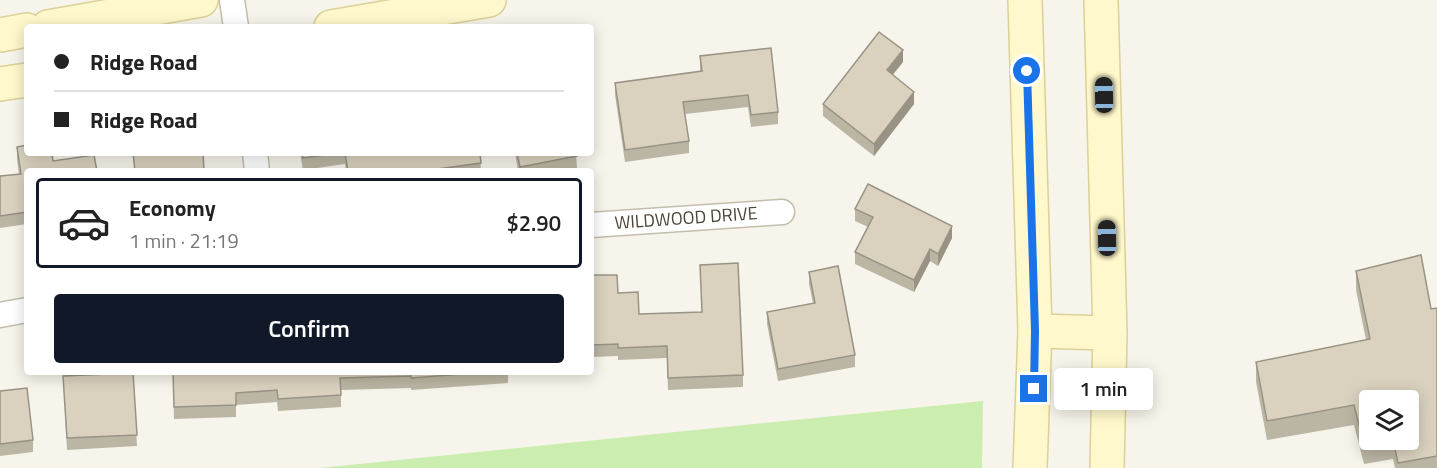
<!DOCTYPE html>
<html lang="en">
<head>
<meta charset="utf-8">
<style>
  :root { --surface:#fff; --page:#f6f6f6; --text:#222; --muted:#767676; --line:#e0e0e0; --accent:#111827 }
  body { margin:0; font-family:"Titillium Web",sans-serif; background:var(--page); color:var(--text); height:100vh; display:flex; flex-direction:column; font-size:22px; white-space:nowrap }
  * { box-sizing:border-box; margin:0 }
  p { font-size:20px; color:var(--muted) }
  .icon { flex:none; width:33px; height:33px; fill:none; stroke:currentColor; stroke-width:2; stroke-linecap:round; stroke-linejoin:round }
  .map { position:relative; flex:1; overflow:hidden }
  .sheet { position:absolute; left:24px; top:168px; width:570px; height:207px; display:flex; flex-direction:column; background:var(--surface); border-radius:6px; box-shadow:0 3px 15px #0003 }
  .sheet>* { flex:none }
  .banner { position:absolute; left:24px; top:24px; width:570px; height:132px; border-radius:6px; box-shadow:0 3px 15px #0003; display:grid; align-content:center; height:132px; padding:0 30px; background:var(--surface) }
  .buttons { position:absolute; left:1359px; top:390px; display:grid; gap:12px }
  .buttons a { display:grid; place-items:center; width:60px; height:60px; border-radius:6px; background:var(--surface); box-shadow:0 3px 15px #0003; font-size:30px }
  .end { position:absolute; width:27px; height:27px; margin:-14px; border:8px solid #1a73e8; background:#fff; box-shadow:0 0 0 3px #fff }
  .from { border-radius:50% }
  .bubble { position:absolute; height:42px; border-radius:6px; background:var(--surface); box-shadow:0 3px 15px #0003; font-size:20px; font-weight:600; line-height:42px; text-align:center }
  .car { position:absolute; width:18px; height:36px; margin:-18px -9px; border-radius:8px; box-shadow:0 0 4px 2px #0007; background:linear-gradient(#222 24%,#8ab4d8 0 40%,#222 0 76%,#8ab4d8 0 86%,#222 0) }
  .banner b { display:flex; align-items:center; gap:21px; height:57px; font-size:22px }
  .banner b+b { border-top:2px solid var(--line) }
  .banner i { width:15px; height:15px; background:var(--text) }
  ul { padding:10px 0 0; list-style:none }
  li { display:flex; align-items:center; gap:18px; height:90px; margin:0 12px 9px; padding:0 18px; border:3px solid transparent; border-radius:6px }
  li div { flex:1 }
  li b { display:block; font-size:22px }
  li em { font-style:normal; font-weight:600 }
  li.selected { border-color:var(--accent) }
  li>.icon { width:54px; height:54px; stroke-width:1.5 }
  .primary-button { display:flex; gap:12px; margin-top:auto; padding:12px 30px }
  .primary-button a { flex:1; height:69px; border-radius:6px; background:var(--accent); color:#fff; font-size:24px; font-weight:600; line-height:69px; text-align:center }
  .map>svg:first-child { display:block }
  .green { fill:#cbeeb0 }
  .lines { fill:none; stroke-linecap:round; stroke-linejoin:round }
  .street-casing { stroke:#c3beac; stroke-width:27 }
  .secondary-casing { stroke:#dbd096; stroke-width:36 }
  .street { stroke:#fff; stroke-width:24 }
  .secondary { stroke:#fff8cc; stroke-width:33 }
  .wall { fill:#bbb5a4 }
  .shaded-wall { fill:#999386 }
  .building { fill:#dad2bf; stroke:#999386; stroke-width:1.5 }
  .route { stroke:#1a73e8; stroke-width:8 }
  .labels { text-anchor:middle; stroke-width:5; stroke-linejoin:round; paint-order:stroke }
  .street-label { font-size:18px; fill:#4c4637; stroke:#fff }
</style>
</head>
<body>
<div class="map">
<svg width="1437" height="468" viewBox="0 0 1437 468">
  <rect width="100%" height="100%" fill="#f7f4eb"/>
  <polygon class="green" points="983,401 982,468 319,468"/>
  <g class="lines">
    <g class="street-casing">
      <g id="street">
        <polyline points="232,0 236,27"/>
        <polyline points="255,153 257,171"/>
        <polyline points="591,225 782,212"/>
        <polyline points="0,315 27,310"/>
      </g>
    </g>
    <g class="secondary-casing">
      <g id="secondary">
        <polyline points="1025,0 1035,331 1030,468"/>
        <polyline points="1101,0 1110,333 1107,468"/>
        <polyline points="48,27 201,0"/>
        <polyline points="331,27 489,0"/>
        <polyline points="0,35 27,30"/>
        <polyline points="0,84 27,80"/>
        <polyline points="1035,331 1110,333"/>
      </g>
    </g>
    <use href="#street" class="street"/>
    <use href="#secondary" class="secondary"/>
  </g>
  <g class="wall">
    <polygon points="700,56 778,112 778,124 751,127 748,107 685,114 689,141 689,153 625,162 615,95 615,83 700,71"/>
    <polygon points="903,62 892,75 914,104 874,156 823,116 823,104"/>
    <polygon points="17,147 27,171 27,224 0,228 0,176 19,174 17,159"/>
    <polygon points="300,153 480,153 481,171 346,171 345,164 303,170"/>
    <polygon points="515,153 576,153 577,168 562,171 518,171"/>
    <polygon points="855,209 952,238 938,266 930,261 914,292 855,264 855,252 868,227 855,221"/>
    <polygon points="1356,271 1431,309 1437,308 1437,468 1395,468 1393,459 1364,464 1354,425 1267,440 1256,382 1256,362 1366,340 1356,290"/>
    <polygon points="809,272 855,355 855,367 778,381 767,324 767,312 813,303 809,284"/>
    <polygon points="591,275 618,293 639,314 743,375 743,387 668,390 667,358 618,360 618,356 591,357"/>
    <polygon points="107,372 133,372 137,446 67,450 63,376 108,374"/>
    <polygon points="173,372 508,372 508,383 411,390 411,388 341,390 341,407 278,411 277,402 236,405 236,417 174,419"/>
    <polygon points="0,391 33,440 33,452 0,456"/>
  </g>
  <g class="shaded-wall">
    <polygon points="903,50 903,62 887,82 887,70"/>
    <polygon points="914,92 914,104 874,156 874,144"/>
    <polygon points="952,226 952,238 938,266 938,254"/>
    <polygon points="930,249 930,261 914,292 914,280"/>
  </g>
  <g class="building">
    <polygon points="879,32 903,50 887,70 914,92 874,144 823,104"/>
    <polygon points="771,48 778,112 751,115 748,95 683,102 689,141 625,150 615,83 702,71 700,56"/>
    <polygon points="27,145 27,153 52,153 53,161 94,155 97,171 27,171 27,212 0,216 0,176 21,174 17,147"/>
    <polygon points="133,153 203,153 204,171 135,171"/>
    <polygon points="302,153 340,153 303,158"/>
    <polygon points="345,153 480,153 481,163 423,171 348,171"/>
    <polygon points="517,153 576,153 577,156 520,167"/>
    <polygon points="868,184 952,226 938,254 930,249 914,280 855,252 873,217 855,209"/>
    <polygon points="1421,255 1431,309 1437,308 1437,456 1398,463 1393,440 1408,440 1408,400 1370,400 1370,440 1391,440 1364,445 1354,405 1267,421 1256,362 1370,339 1356,271"/>
    <polygon points="738,263 743,375 668,378 667,346 618,348 618,344 591,345 591,275 617,275 618,293 638,292 639,314 702,312 700,265"/>
    <polygon points="838,266 855,355 778,369 767,312 815,303 809,272"/>
    <polygon points="108,372 133,372 137,435 67,438 63,376 108,374"/>
    <polygon points="173,372 489,372 411,378 411,376 340,378 341,395 278,399 277,390 236,393 236,405 174,407"/>
    <polygon points="27,388 33,440 0,444 0,391"/>
  </g>
  <g class="lines">
    <polyline class="route" points="1027,71 1035,331 1034,389"/>
  </g>
  <g class="labels">
    <g class="street-label">
      <text transform="translate(686 218) rotate(-4)" y="6">WILDWOOD DRIVE</text>
    </g>
  </g>
</svg>
<div class="buttons">
<a><svg class="icon" aria-label="layers" viewBox="0 0 24 24"><path d="M12 4l9 5-9 5-9-5zM3 14l9 5 9-5"/></svg></a>
</div>
<i class="end from" style="left:1027px;top:71px"></i>
<i class="end" style="left:1034px;top:389px"></i>
<div class="bubble" style="left:1054px;top:368px;width:99px">1 min</div>
<i class="car" style="left:1104px;top:95px;rotate:359deg"></i>
<i class="car" style="left:1107px;top:238px;rotate:359deg"></i>
<div class="banner">
<b><i class="from"></i>Ridge Road</b>
<b><i></i>Ridge Road</b>
</div>
<section class="sheet">
<ul>
<li class="selected"><svg class="icon" aria-label="car" viewBox="0 0 24 24"><path d="M5 17H2v-5l4-1 3-4h7l3 4 3 1v5h-3M9 17h6M6 11h13"/><circle cx="7" cy="17" r="2"/><circle cx="17" cy="17" r="2"/></svg><div><b>Economy</b><p>1 min · 21:19</p></div><em>$2.90</em></li>
</ul>
<div class="primary-button"><a>Confirm</a></div>
</section>
</div>
</body>
</html>
